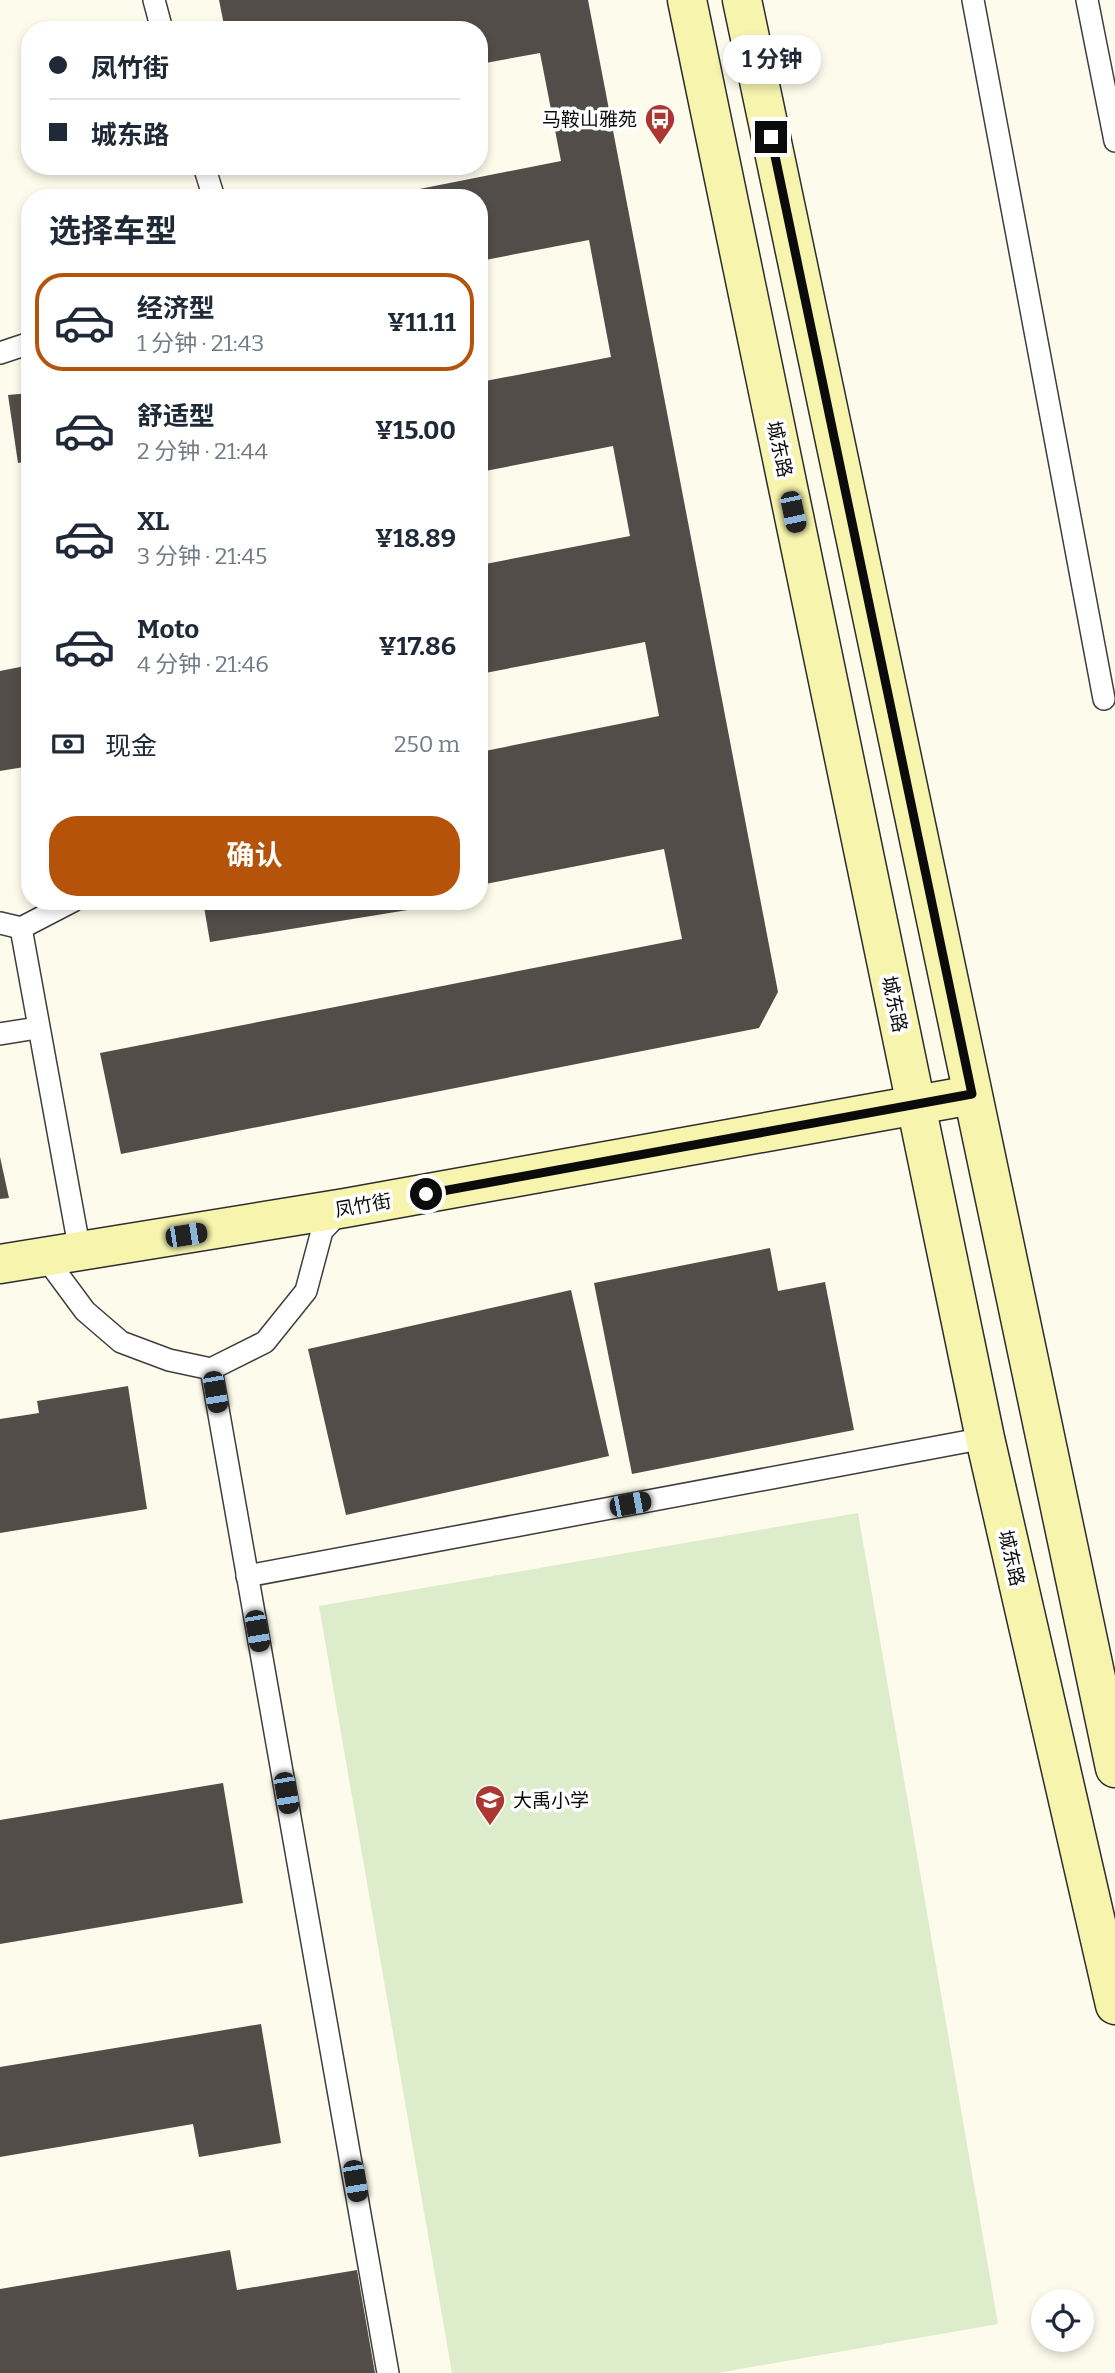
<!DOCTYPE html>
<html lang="zh">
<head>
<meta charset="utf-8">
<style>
  :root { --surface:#fff; --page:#f2f2f3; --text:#1f2937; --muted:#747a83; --line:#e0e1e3; --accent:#b45309 }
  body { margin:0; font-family:Bitter,"Noto Sans SC",serif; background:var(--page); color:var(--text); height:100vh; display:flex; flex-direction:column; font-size:26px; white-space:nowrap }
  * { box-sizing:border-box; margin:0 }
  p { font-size:23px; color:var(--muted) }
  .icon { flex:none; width:38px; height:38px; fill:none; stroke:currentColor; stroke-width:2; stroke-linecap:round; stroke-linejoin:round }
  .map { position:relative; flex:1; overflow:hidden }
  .panel { position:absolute; left:21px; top:189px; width:467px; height:721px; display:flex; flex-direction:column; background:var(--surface); border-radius:28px; box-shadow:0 4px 10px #0003 }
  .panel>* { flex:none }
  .banner { position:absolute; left:21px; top:21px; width:467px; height:154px; border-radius:28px; box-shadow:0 4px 10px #0003; display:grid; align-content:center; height:154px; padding:0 28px; background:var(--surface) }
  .buttons { position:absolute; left:1031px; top:2289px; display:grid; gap:14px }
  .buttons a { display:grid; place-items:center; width:63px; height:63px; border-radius:50%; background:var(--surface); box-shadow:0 4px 10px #0003; font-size:35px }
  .end { position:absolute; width:32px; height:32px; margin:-16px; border:9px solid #0b0b0b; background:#fff; box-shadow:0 0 0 4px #fff }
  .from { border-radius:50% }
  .bubble { position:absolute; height:49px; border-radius:24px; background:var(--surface); box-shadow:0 4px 10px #0003; font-size:23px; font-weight:700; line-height:49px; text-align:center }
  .car { position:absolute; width:21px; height:42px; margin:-21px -10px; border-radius:9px; box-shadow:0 0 5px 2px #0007; background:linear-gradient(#222 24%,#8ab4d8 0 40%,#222 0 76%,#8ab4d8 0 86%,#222 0) }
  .banner b { display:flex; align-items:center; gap:24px; height:66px; font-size:26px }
  .banner b+b { border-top:2px solid var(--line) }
  .banner i { width:18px; height:18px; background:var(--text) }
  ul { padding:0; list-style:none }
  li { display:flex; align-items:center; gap:21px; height:98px; margin:0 14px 10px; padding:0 14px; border:4px solid transparent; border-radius:28px }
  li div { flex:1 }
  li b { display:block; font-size:26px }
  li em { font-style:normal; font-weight:700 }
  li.current { border-color:var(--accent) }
  li>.icon { width:63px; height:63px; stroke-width:1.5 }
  h2 { padding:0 28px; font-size:32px; line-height:84px }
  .pay { display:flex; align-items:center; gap:18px; height:77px; padding:0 28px; font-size:26px }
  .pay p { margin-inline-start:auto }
  .primary-button { display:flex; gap:14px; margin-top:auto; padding:14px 28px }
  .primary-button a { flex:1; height:80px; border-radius:28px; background:var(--accent); color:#fff; font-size:28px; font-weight:700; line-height:80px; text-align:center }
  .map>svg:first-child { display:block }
  .pitch { fill:#ddecca }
  .building { fill:#534d49 }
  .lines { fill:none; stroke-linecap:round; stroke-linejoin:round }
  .lane-casing { stroke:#3e3e3e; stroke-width:24 }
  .secondary-casing { stroke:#2d2d2d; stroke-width:41 }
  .lane { stroke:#fff; stroke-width:21 }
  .secondary { stroke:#f6f4ad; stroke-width:38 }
  .route { stroke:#0b0b0b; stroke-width:9 }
  .labels { text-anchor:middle; stroke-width:7; stroke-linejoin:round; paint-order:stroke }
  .poi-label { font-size:19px; fill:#0b0b0b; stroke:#fff; text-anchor:end }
  .street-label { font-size:19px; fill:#0b0b0b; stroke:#fff }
</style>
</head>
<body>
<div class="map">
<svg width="1115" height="2373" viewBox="0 0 1115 2373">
  <rect width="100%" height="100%" fill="#fdfbeb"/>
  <polygon class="pitch" points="858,1513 998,2324 717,2373 452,2373 319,1606"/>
  <g class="building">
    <polygon points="219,0 588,0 778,992 759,1028 121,1154 100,1053 682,939 664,849 480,885 480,752 659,716 645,642 480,674 480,565 630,536 613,446 480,472 480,382 611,357 589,240 480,261 480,198 374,198 561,161 540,53 480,64 480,30 225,30"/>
    <polygon points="30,393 30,461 18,463 8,395"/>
    <polygon points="30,665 30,766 0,771 0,671"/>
    <polygon points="203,901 413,901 414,909 210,942"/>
    <polygon points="0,1157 9,1198 0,1199"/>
    <polygon points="770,1248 778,1291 825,1282 854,1430 632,1474 594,1283"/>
    <polygon points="571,1290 609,1456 346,1515 308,1349"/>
    <polygon points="128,1386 147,1509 0,1533 0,1419 39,1413 37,1401"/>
    <polygon points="223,1783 243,1903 0,1944 0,1820"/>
    <polygon points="261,2024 281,2143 199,2157 193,2124 0,2157 0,2067"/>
    <polygon points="230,2250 237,2290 357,2270 375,2373 0,2373 0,2289"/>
  </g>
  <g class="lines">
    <g class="lane-casing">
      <g id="lane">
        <polyline points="154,0 162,30"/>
        <polyline points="973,0 1104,699"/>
        <polyline points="1087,0 1115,141"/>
        <polyline points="204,166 214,198"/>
        <polyline points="0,353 30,343"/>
        <polyline points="0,923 21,928 73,901"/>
        <polyline points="21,928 80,1252"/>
        <polyline points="0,1034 37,1028"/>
        <polyline points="45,1257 85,1311 121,1342 169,1360 211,1369 265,1342 306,1291 322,1231 341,1211"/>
        <polyline points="211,1369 388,2373"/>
        <polyline points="247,1576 985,1438"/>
      </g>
    </g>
    <g class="secondary-casing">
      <g id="secondary">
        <polyline points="687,0 985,1438 1115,2005"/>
        <polyline points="742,0 1115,1768"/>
        <polyline points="0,1264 345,1208 972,1095"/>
      </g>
    </g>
    <use href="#lane" class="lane"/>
    <use href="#secondary" class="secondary"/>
  </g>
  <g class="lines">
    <polyline class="route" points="426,1194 972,1094 771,137"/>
  </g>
  <defs>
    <g id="bus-pin" transform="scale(1.575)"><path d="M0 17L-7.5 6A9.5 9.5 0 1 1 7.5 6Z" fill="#ac3632" stroke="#fff"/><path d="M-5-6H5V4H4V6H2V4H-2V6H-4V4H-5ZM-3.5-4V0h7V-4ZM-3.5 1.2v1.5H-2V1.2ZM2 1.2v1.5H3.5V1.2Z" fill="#fff"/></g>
    <g id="school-pin" transform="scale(1.575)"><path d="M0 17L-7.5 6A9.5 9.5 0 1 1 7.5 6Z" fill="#ac3632" stroke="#fff"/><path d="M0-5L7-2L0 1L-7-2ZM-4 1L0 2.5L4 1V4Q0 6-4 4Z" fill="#fff"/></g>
  </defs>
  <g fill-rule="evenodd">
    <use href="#bus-pin" x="660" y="119"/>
    <use href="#school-pin" x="490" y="1800"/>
  </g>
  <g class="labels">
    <g class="poi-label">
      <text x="637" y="126">马鞍山雅苑</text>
      <text x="513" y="1807" text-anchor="start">大禹小学</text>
    </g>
    <g class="street-label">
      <text transform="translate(780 449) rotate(78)" y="7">城东路</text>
      <text transform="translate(895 1004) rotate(78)" y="7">城东路</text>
      <text transform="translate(363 1205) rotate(-10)" y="7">凤竹街</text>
      <text transform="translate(1012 1558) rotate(77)" y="7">城东路</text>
    </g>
  </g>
</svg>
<div class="buttons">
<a><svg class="icon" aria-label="locate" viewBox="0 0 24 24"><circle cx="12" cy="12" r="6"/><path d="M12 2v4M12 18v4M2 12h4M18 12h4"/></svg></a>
</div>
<i class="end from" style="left:426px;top:1194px"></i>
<i class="end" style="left:771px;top:137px"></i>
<div class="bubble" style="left:723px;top:35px;width:98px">1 分钟</div>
<i class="car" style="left:793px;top:512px;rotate:168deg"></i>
<i class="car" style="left:186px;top:1235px;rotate:81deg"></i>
<i class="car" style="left:215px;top:1392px;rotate:170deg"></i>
<i class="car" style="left:630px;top:1504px;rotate:79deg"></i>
<i class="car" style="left:257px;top:1631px;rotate:170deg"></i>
<i class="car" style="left:286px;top:1793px;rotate:170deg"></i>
<i class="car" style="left:355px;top:2181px;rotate:170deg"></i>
<div class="banner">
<b><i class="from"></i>凤竹街</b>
<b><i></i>城东路</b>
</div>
<section class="panel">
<h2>选择车型</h2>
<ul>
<li class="current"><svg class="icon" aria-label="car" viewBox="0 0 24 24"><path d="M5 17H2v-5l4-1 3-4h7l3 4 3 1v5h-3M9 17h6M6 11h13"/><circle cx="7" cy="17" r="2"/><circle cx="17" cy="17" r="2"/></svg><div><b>经济型</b><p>1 分钟 · 21:43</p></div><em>¥11.11</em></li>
<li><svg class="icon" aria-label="car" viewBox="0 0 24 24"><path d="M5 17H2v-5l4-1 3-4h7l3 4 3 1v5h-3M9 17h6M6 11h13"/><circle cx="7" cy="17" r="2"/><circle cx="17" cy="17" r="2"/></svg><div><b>舒适型</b><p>2 分钟 · 21:44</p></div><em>¥15.00</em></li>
<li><svg class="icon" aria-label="car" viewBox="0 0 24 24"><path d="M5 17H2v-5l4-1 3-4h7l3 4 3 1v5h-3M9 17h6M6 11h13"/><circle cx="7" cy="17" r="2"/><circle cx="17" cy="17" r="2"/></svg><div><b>XL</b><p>3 分钟 · 21:45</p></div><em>¥18.89</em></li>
<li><svg class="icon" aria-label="car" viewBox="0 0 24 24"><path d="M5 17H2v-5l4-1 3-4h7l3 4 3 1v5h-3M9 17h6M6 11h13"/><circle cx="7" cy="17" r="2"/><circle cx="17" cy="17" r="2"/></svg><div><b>Moto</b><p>4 分钟 · 21:46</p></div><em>¥17.86</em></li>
</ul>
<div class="pay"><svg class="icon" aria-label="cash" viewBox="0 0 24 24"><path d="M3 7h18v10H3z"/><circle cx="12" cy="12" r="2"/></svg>现金<p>250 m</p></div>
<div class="primary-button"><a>确认</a></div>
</section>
</div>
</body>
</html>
